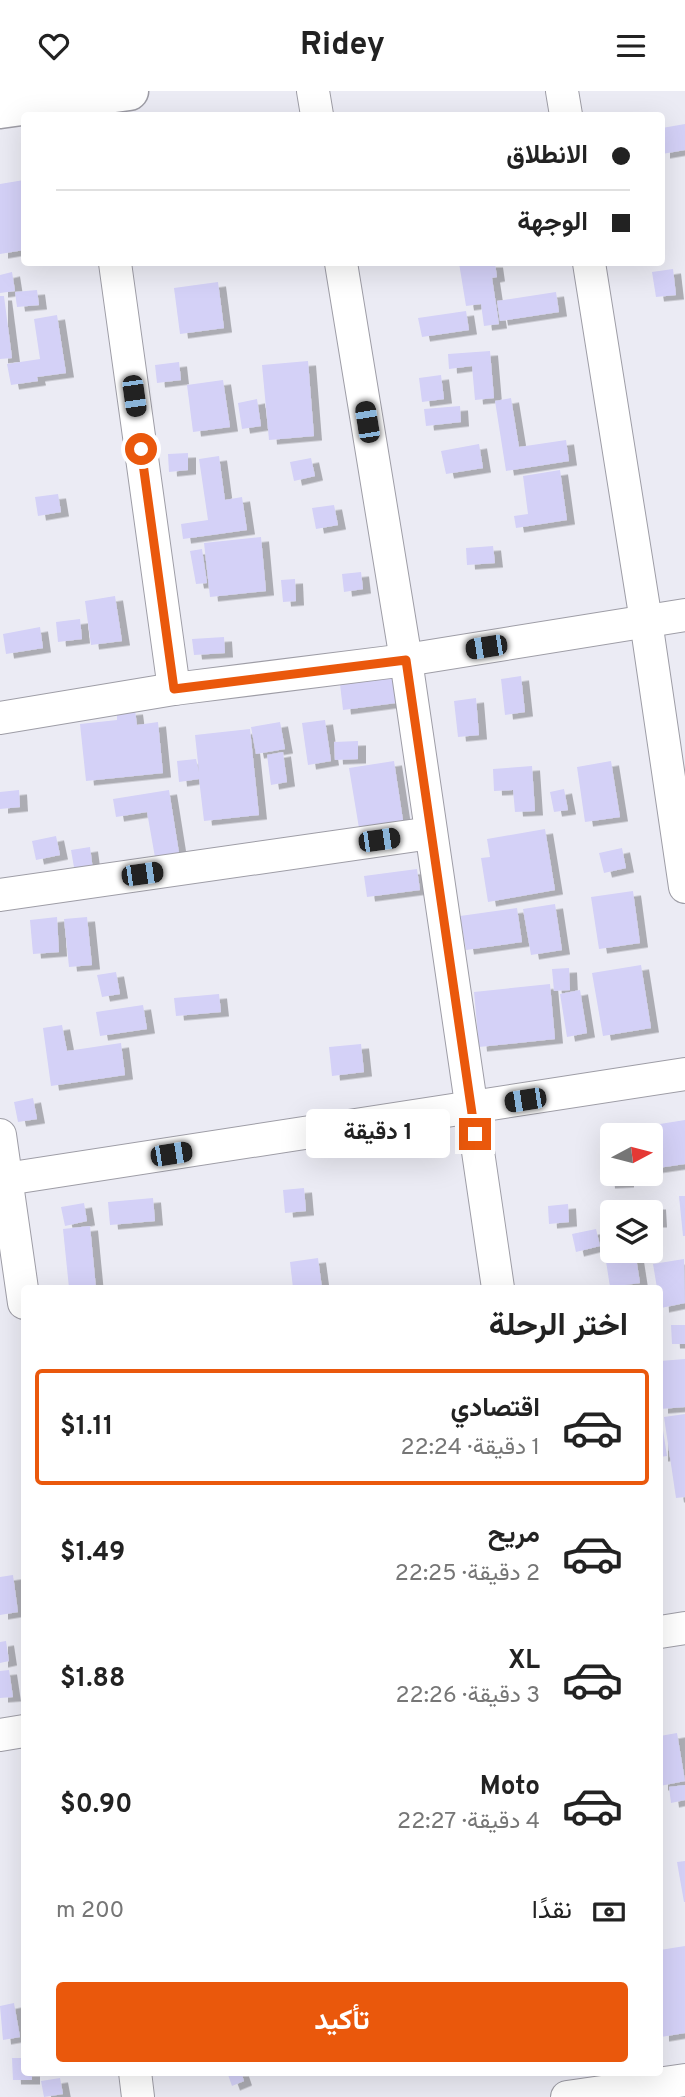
<!DOCTYPE html>
<html lang="ar">
<head>
<meta charset="utf-8">
<style>
  :root { --surface:#fff; --page:#f2f2f2; --text:#222; --muted:#767676; --line:#e0e0e0; --accent:#ea580c }
  body { margin:0; font-family:Overpass,Vazirmatn,sans-serif; background:var(--page); color:var(--text); direction:rtl; height:100vh; display:flex; flex-direction:column; font-size:26px; white-space:nowrap }
  * { box-sizing:border-box; margin:0 }
  p { font-size:23px; color:var(--muted) }
  .icon { flex:none; width:38px; height:38px; fill:none; stroke:currentColor; stroke-width:2; stroke-linecap:round; stroke-linejoin:round }
  .map { position:relative; flex:1; overflow:hidden; direction:ltr }
  .side { position:absolute; left:21px; top:1194px; width:642px; height:791px; display:flex; flex-direction:column; background:var(--surface); border-radius:7px; box-shadow:0 7px 28px #0002; direction:rtl }
  .side>* { flex:none }
  .banner { position:absolute; left:21px; top:21px; width:644px; height:154px; border-radius:7px; box-shadow:0 7px 28px #0002; direction:rtl; display:grid; align-content:center; height:154px; padding:0 35px; background:var(--surface) }
  .needle { width:46px; rotate:83deg }
  .fabs { position:absolute; left:600px; top:1032px; display:grid; gap:14px }
  .fabs a { display:grid; place-items:center; width:63px; height:63px; border-radius:7px; background:var(--surface); box-shadow:0 7px 28px #0002; font-size:35px }
  .end { position:absolute; width:32px; height:32px; margin:-16px; border:9px solid #ea580c; background:#fff; box-shadow:0 0 0 4px #fff }
  .from { border-radius:50% }
  .bubble { position:absolute; height:49px; border-radius:7px; background:var(--surface); box-shadow:0 7px 28px #0002; font-size:23px; font-weight:700; line-height:49px; text-align:center; direction:rtl }
  .car { position:absolute; width:21px; height:42px; margin:-21px -10px; border-radius:9px; box-shadow:0 0 5px 2px #0007; background:linear-gradient(#222 24%,#8ab4d8 0 40%,#222 0 76%,#8ab4d8 0 86%,#222 0) }
  .banner b { display:flex; align-items:center; gap:24px; height:66px; font-size:26px }
  .banner b+b { border-top:2px solid var(--line) }
  .banner i { width:18px; height:18px; background:var(--text) }
  ul { padding:0; list-style:none }
  li { display:flex; align-items:center; gap:21px; height:116px; margin:0 14px 10px; padding:0 21px; border:4px solid transparent; border-radius:7px }
  li div { flex:1 }
  li b { display:block; font-size:26px }
  li em { font-style:normal; font-weight:700 }
  li.on { border-color:var(--accent) }
  li>.icon { width:63px; height:63px; stroke-width:1.5 }
  h2 { padding:0 35px; font-size:32px; line-height:84px }
  .pay { display:flex; align-items:center; gap:18px; height:77px; padding:0 35px; font-size:26px }
  .pay p { margin-inline-start:auto }
  .primary-button { display:flex; gap:14px; margin-top:auto; padding:14px 35px }
  .primary-button a { flex:1; height:80px; border-radius:7px; background:var(--accent); color:#fff; font-size:28px; font-weight:700; line-height:80px; text-align:center }
  header { display:flex; justify-content:space-between; align-items:center; height:91px; padding:0 35px; background:var(--surface); font-size:32px; font-weight:700 }
  .map>svg:first-child { display:block }
  .building { fill:#d4d1f7; filter:url(#shadow) }
  .lines { fill:none; stroke-linecap:round; stroke-linejoin:round }
  .street-casing { stroke:#9e9da6; stroke-width:34 }
  .secondary-casing { stroke:#9e9da6; stroke-width:41 }
  .street { stroke:#fff; stroke-width:32 }
  .secondary { stroke:#fff; stroke-width:38 }
  .route { stroke:#ea580c; stroke-width:9 }
</style>
</head>
<body>
<header><svg class="icon" aria-label="menu" viewBox="0 0 24 24"><path d="M4 6h16M4 12h16M4 18h16"/></svg>Ridey<svg class="icon" aria-label="heart" viewBox="0 0 24 24"><path d="M12 20l-8-8c-3-5 5-10 8-4 3-6 11-1 8 4z"/></svg></header>
<div class="map">
<svg width="685" height="2006" viewBox="0 0 685 2006">
  <defs>
    <filter id="shadow"><feDropShadow dx="8" dy="4.5" stdDeviation="0" flood-color="#0004"/></filter>
  </defs>
  <rect width="100%" height="100%" fill="#ebebf4"/>
  <g class="building">
    <polygon points="685,33 685,59 662,63 662,37"/>
    <polygon points="24,89 24,159 0,163 0,93"/>
    <polygon points="459,172 495,172 497,186 492,187 499,233 484,235 481,213 466,215"/>
    <polygon points="673,178 676,204 656,206 652,181"/>
    <polygon points="12,181 15,200 0,202 0,184"/>
    <polygon points="218,191 224,237 180,243 174,197"/>
    <polygon points="37,199 39,214 17,216 15,201"/>
    <polygon points="556,201 559,221 500,230 497,210"/>
    <polygon points="0,205 4,205 12,267 0,268"/>
    <polygon points="466,220 469,239 422,246 418,227"/>
    <polygon points="57,224 66,282 37,286 38,290 11,294 7,273 40,268 34,228"/>
    <polygon points="490,260 494,307 475,309 472,275 449,278 448,263"/>
    <polygon points="308,270 314,345 269,349 262,274"/>
    <polygon points="179,271 181,289 157,292 155,274"/>
    <polygon points="441,284 444,308 422,311 419,287"/>
    <polygon points="223,289 230,336 193,341 187,294"/>
    <polygon points="511,307 519,356 566,349 569,370 506,380 495,310"/>
    <polygon points="257,308 261,335 242,338 238,312"/>
    <polygon points="460,315 461,331 426,335 424,318"/>
    <polygon points="479,353 483,377 446,383 441,360"/>
    <polygon points="188,362 188,379 169,381 168,363"/>
    <polygon points="219,365 225,409 242,406 247,439 183,448 181,433 208,429 199,368"/>
    <polygon points="311,367 315,385 294,390 290,371"/>
    <polygon points="560,379 567,429 516,437 514,425 528,423 523,385"/>
    <polygon points="58,403 61,421 38,425 35,406"/>
    <polygon points="334,414 338,434 316,438 312,417"/>
    <polygon points="261,446 266,500 210,506 204,452"/>
    <polygon points="493,455 495,472 467,474 466,457"/>
    <polygon points="202,458 207,492 196,493 190,460"/>
    <polygon points="361,481 363,498 344,501 342,483"/>
    <polygon points="295,488 296,510 283,511 281,489"/>
    <polygon points="115,505 122,550 91,554 85,510"/>
    <polygon points="80,528 82,548 58,551 56,531"/>
    <polygon points="40,536 43,557 6,563 3,543"/>
    <polygon points="224,546 225,562 194,564 192,548"/>
    <polygon points="521,585 525,621 505,624 501,588"/>
    <polygon points="393,586 396,612 343,619 340,593"/>
    <polygon points="476,607 479,644 458,646 454,610"/>
    <polygon points="135,619 137,634 158,631 163,682 86,690 80,633 117,629 117,621"/>
    <polygon points="325,629 331,670 308,674 302,632"/>
    <polygon points="280,631 285,658 256,663 251,636"/>
    <polygon points="250,638 259,724 204,730 199,688 179,691 177,670 196,668 199,681 195,644"/>
    <polygon points="358,650 358,668 335,669 334,651"/>
    <polygon points="283,661 287,691 271,694 267,664"/>
    <polygon points="394,670 404,736 360,743 349,677"/>
    <polygon points="611,670 620,726 585,731 577,676"/>
    <polygon points="532,675 535,720 515,721 513,699 494,700 493,678"/>
    <polygon points="564,698 568,719 554,721 550,701"/>
    <polygon points="19,699 20,716 0,718 0,701"/>
    <polygon points="169,699 180,768 156,772 147,721 116,726 113,708"/>
    <polygon points="545,738 555,799 488,811 481,767 490,766 487,748"/>
    <polygon points="56,745 60,764 36,769 32,750"/>
    <polygon points="90,756 93,779 75,782 71,759"/>
    <polygon points="622,757 626,777 604,782 599,762"/>
    <polygon points="417,778 420,799 367,806 364,785"/>
    <polygon points="633,800 640,852 599,858 591,806"/>
    <polygon points="555,813 562,859 531,864 523,818"/>
    <polygon points="517,817 522,851 466,859 460,825"/>
    <polygon points="57,826 59,861 33,863 30,829"/>
    <polygon points="87,826 92,874 69,876 64,828"/>
    <polygon points="641,874 651,937 603,945 592,882"/>
    <polygon points="569,877 570,899 554,900 552,878"/>
    <polygon points="116,881 120,903 102,906 97,884"/>
    <polygon points="550,893 555,948 479,956 474,901"/>
    <polygon points="580,899 587,942 567,946 560,903"/>
    <polygon points="219,903 221,921 176,925 174,907"/>
    <polygon points="143,914 147,938 100,945 96,921"/>
    <polygon points="62,934 67,960 121,952 125,984 51,995 43,937"/>
    <polygon points="361,953 364,981 332,985 329,956"/>
    <polygon points="33,1007 37,1028 18,1031 14,1011"/>
    <polygon points="685,1029 685,1073 651,1078 651,1045 643,1045 641,1036"/>
    <polygon points="621,1041 622,1045 612,1045 612,1083 626,1083 626,1092 607,1093 602,1043"/>
    <polygon points="304,1097 306,1120 285,1122 283,1099"/>
    <polygon points="679,1105 685,1105 685,1145 683,1145"/>
    <polygon points="153,1107 155,1130 110,1134 108,1111"/>
    <polygon points="84,1112 87,1130 65,1135 61,1116"/>
    <polygon points="568,1113 569,1131 549,1133 548,1115"/>
    <polygon points="635,1114 658,1114 659,1132 651,1132 651,1122 635,1122"/>
    <polygon points="90,1135 96,1197 69,1197 63,1138"/>
    <polygon points="596,1138 600,1155 576,1161 572,1143"/>
    <polygon points="635,1160 640,1192 610,1196 605,1164"/>
    <polygon points="318,1167 322,1197 293,1197 290,1171"/>
    <polygon points="684,1168 685,1212 661,1217 660,1197 657,1197 653,1173"/>
    <polygon points="671,1234 685,1234 685,1253 672,1253"/>
    <polygon points="685,1268 685,1316 660,1318 660,1270"/>
    <polygon points="685,1323 685,1406 676,1407 664,1326"/>
    <polygon points="663,1339 667,1365 660,1366 660,1340"/>
    <polygon points="13,1484 18,1521 0,1524 0,1486"/>
    <polygon points="6,1550 9,1570 0,1572 0,1551"/>
    <polygon points="9,1579 13,1606 0,1607 0,1580"/>
    <polygon points="677,1642 685,1690 660,1695 660,1645"/>
    <polygon points="685,1694 685,1709 671,1712 669,1696"/>
    <polygon points="685,1770 685,1811 684,1811 677,1771"/>
    <polygon points="685,1855 685,1942 661,1946 660,1859"/>
    <polygon points="14,1912 20,1946 3,1949 0,1915"/>
    <polygon points="12,1967 24,1967 24,1981 32,1981 32,1989 13,1989"/>
    <polygon points="227,1981 241,1981 244,1990 232,1995"/>
    <polygon points="60,1987 63,2003 44,2006 41,1990"/>
  </g>
  <g class="lines">
    <g class="street-casing">
      <g id="street">
        <polyline points="313,0 317,24"/>
        <polyline points="562,0 566,24"/>
        <polyline points="115,172 174,598"/>
        <polyline points="341,172 406,569 498,1197"/>
        <polyline points="589,172 646,530 685,796"/>
        <polyline points="0,627 174,598 406,569 685,524"/>
        <polyline points="0,804 431,742"/>
        <polyline points="0,1044 24,1212"/>
        <polyline points="0,1089 685,983"/>
        <polyline points="660,1541 685,1537"/>
        <polyline points="0,1644 24,1640"/>
        <polyline points="135,1981 138,2006"/>
        <polyline points="567,2006 685,1989"/>
      </g>
    </g>
    <g class="secondary-casing">
      <polyline id="secondary" points="0,18 129,0"/>
    </g>
    <use href="#street" class="street"/>
    <use href="#secondary" class="secondary"/>
  </g>
  <g class="lines">
    <polyline class="route" points="141,358 174,598 406,569 475,1043"/>
  </g>
</svg>
<div class="fabs">
<a><svg class="needle" viewBox="-14 -14 28 28"><path d="M0-13l5 13h-10z" fill="#e53935"/><path d="M0 13l5-13h-10z" fill="#767676"/></svg></a>
<a><svg class="icon" aria-label="layers" viewBox="0 0 24 24"><path d="M12 4l9 5-9 5-9-5zM3 14l9 5 9-5"/></svg></a>
</div>
<i class="end from" style="left:141px;top:358px"></i>
<i class="end" style="left:475px;top:1043px"></i>
<div class="bubble" style="left:306px;top:1018px;width:144px">1 دقيقة</div>
<i class="car" style="left:134px;top:305px;rotate:172deg"></i>
<i class="car" style="left:367px;top:331px;rotate:351deg"></i>
<i class="car" style="left:486px;top:556px;rotate:261deg"></i>
<i class="car" style="left:379px;top:749px;rotate:82deg"></i>
<i class="car" style="left:142px;top:783px;rotate:82deg"></i>
<i class="car" style="left:525px;top:1009px;rotate:261deg"></i>
<i class="car" style="left:171px;top:1063px;rotate:81deg"></i>
<div class="banner">
<b><i class="from"></i>الانطلاق</b>
<b><i></i>الوجهة</b>
</div>
<section class="side">
<h2>اختر الرحلة</h2>
<ul>
<li class="on"><svg class="icon" aria-label="car" viewBox="0 0 24 24"><path d="M5 17H2v-5l4-1 3-4h7l3 4 3 1v5h-3M9 17h6M6 11h13"/><circle cx="7" cy="17" r="2"/><circle cx="17" cy="17" r="2"/></svg><div><b>اقتصادي</b><p>1 دقيقة · 22:24</p></div><em>$1.11</em></li>
<li><svg class="icon" aria-label="car" viewBox="0 0 24 24"><path d="M5 17H2v-5l4-1 3-4h7l3 4 3 1v5h-3M9 17h6M6 11h13"/><circle cx="7" cy="17" r="2"/><circle cx="17" cy="17" r="2"/></svg><div><b>مريح</b><p>2 دقيقة · 22:25</p></div><em>$1.49</em></li>
<li><svg class="icon" aria-label="car" viewBox="0 0 24 24"><path d="M5 17H2v-5l4-1 3-4h7l3 4 3 1v5h-3M9 17h6M6 11h13"/><circle cx="7" cy="17" r="2"/><circle cx="17" cy="17" r="2"/></svg><div><b>XL</b><p>3 دقيقة · 22:26</p></div><em>$1.88</em></li>
<li><svg class="icon" aria-label="car" viewBox="0 0 24 24"><path d="M5 17H2v-5l4-1 3-4h7l3 4 3 1v5h-3M9 17h6M6 11h13"/><circle cx="7" cy="17" r="2"/><circle cx="17" cy="17" r="2"/></svg><div><b>Moto</b><p>4 دقيقة · 22:27</p></div><em>$0.90</em></li>
</ul>
<div class="pay"><svg class="icon" aria-label="cash" viewBox="0 0 24 24"><path d="M3 7h18v10H3z"/><circle cx="12" cy="12" r="2"/></svg>نقدًا<p>200 m</p></div>
<div class="primary-button"><a>تأكيد</a></div>
</section>
</div>
</body>
</html>
